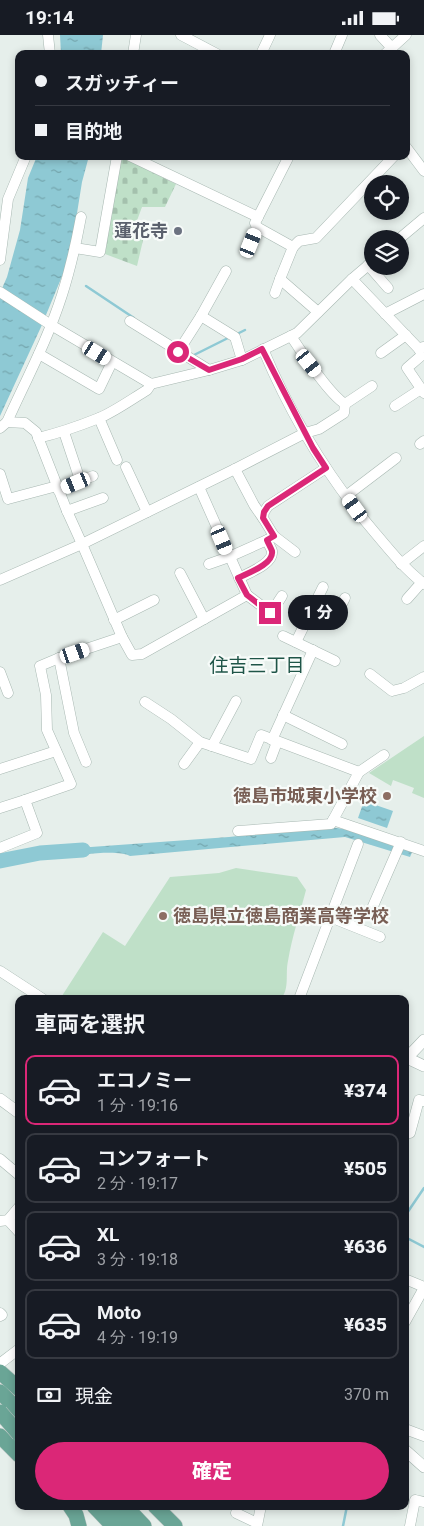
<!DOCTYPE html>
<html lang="ja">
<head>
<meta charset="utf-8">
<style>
  :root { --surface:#171b24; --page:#20242c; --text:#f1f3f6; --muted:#9ea1a6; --line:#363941; --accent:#db2777 }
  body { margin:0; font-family:Roboto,"Noto Sans JP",sans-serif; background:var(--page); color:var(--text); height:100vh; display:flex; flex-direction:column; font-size:19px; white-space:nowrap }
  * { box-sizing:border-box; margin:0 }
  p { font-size:16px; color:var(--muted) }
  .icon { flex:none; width:28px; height:28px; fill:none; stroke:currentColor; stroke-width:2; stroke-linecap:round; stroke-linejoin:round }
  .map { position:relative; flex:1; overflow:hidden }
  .drawer { position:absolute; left:15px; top:960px; width:394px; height:515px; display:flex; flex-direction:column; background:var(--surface); border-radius:10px; box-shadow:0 2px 8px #0003 }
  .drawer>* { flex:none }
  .top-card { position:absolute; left:15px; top:15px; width:395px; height:110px; border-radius:10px; box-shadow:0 2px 8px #0003; display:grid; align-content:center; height:110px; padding:0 20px; background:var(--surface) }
  .tools { position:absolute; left:364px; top:140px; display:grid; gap:10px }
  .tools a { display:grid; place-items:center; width:45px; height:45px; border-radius:50%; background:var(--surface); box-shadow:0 2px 8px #0003; font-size:25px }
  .end { position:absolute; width:22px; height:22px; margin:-11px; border:6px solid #db2777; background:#fff; box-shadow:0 0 0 2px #fff }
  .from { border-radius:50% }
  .bubble { position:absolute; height:35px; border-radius:18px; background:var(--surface); box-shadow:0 2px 8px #0003; font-size:16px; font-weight:800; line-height:35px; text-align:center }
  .car { position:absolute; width:15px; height:30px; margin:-15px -8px; border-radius:6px; box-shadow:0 0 4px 1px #0007; background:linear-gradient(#fff 24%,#345 0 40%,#fff 0 76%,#345 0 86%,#fff 0) }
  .top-card b { display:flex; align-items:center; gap:18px; height:48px; font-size:19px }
  .top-card b+b { border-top:1px solid var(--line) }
  .top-card i { width:12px; height:12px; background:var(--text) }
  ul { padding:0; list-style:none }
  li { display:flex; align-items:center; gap:15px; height:70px; margin:0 10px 8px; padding:0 10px; border:2px solid var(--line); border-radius:10px }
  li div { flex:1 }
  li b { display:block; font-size:19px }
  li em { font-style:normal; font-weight:800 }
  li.on { border-color:var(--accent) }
  li>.icon { width:45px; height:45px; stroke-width:1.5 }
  h2 { padding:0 20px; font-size:22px; line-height:60px }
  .pay { display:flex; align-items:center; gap:12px; height:55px; padding:0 20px; font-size:19px }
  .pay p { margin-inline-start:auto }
  .button { display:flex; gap:10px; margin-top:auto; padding:10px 20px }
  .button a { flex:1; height:58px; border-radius:30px; background:var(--accent); color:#fff; font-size:20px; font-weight:800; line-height:58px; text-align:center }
  .status { display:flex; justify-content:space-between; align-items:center; height:35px; padding:0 25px; background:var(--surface); direction:ltr }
  .status svg { height:14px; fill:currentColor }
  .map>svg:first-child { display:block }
  .cemetery { fill:url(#cemetery-stones) }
  .pitch { fill:#bfe0c8 }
  .water { fill:url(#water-ripples) }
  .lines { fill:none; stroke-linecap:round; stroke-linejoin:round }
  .stream { stroke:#8ec9d4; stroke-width:2.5 }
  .river { stroke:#8ec9d4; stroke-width:15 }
  .minor-casing { stroke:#a8b8b2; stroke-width:11 }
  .tertiary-casing { stroke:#a8b8b2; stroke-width:12 }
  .primary-casing { stroke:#c2cac8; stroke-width:16 }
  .minor { stroke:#fff; stroke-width:10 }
  .tertiary { stroke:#fff; stroke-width:11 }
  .primary { stroke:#6aa596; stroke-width:15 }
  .primary-bridge-casing { stroke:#c2cac8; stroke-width:16; stroke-linecap:butt }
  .primary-bridge { stroke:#6aa596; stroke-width:15 }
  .route { stroke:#db2777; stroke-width:6 }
  .worship-dot { fill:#6b7280; stroke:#f7fbf9; stroke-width:2 }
  .education-dot { fill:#8d6e63; stroke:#f7fbf9; stroke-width:2 }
  .labels { text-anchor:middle; stroke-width:4.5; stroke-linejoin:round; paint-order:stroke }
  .worship-label { font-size:18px; font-weight:bold; fill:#5b616d; stroke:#f7fbf9; text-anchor:end }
  .education-label { font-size:18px; font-weight:bold; fill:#785e54; stroke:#f7fbf9; text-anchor:end }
  .neighbourhood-label { font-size:19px; fill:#1f5548; stroke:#f7fbf9 }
</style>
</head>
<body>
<div class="status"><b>19:14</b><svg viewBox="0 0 49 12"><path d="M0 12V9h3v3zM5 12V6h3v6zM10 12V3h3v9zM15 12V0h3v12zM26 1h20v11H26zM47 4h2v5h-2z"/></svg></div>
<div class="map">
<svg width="424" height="1491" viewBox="0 0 424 1491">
  <defs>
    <pattern id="cemetery-stones" width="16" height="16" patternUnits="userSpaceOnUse" patternTransform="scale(1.25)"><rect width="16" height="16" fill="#bfe0c8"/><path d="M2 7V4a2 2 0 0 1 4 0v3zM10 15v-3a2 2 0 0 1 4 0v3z" fill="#a4c1ad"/></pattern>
    <pattern id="water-ripples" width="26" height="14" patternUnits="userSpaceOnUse" patternTransform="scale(1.25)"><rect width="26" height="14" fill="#8ec9d4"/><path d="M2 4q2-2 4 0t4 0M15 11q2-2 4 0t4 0" fill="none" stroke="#74a5ad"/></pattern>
  </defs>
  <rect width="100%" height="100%" fill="#e6efeb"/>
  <polygon class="cemetery" points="121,122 176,149 165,172 142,172 135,191 144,201 137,231 105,219"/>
  <g class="pitch">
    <polygon points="424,701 424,763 412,758 414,753 393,745 391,751 369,738"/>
    <path d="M236,833l61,9 9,13c-6,23 -14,47 -18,71 -3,13 2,27 -7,38h-221l43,-67 22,14 45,-69 49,-4z"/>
  </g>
  <g class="water">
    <polygon points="60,0 103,0 101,19 61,19"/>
    <polygon points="37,121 89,121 82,147 70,222 41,292 0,381 0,258 7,242 20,195 28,143"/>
    <polygon points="364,766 393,776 387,793 358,783"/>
    <path d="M321,792c32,0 61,13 92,23l-3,7 -65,-20 -215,19c-11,-7 -51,-1 -65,0l-2,-7 166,-12z"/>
    <path d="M52,814v8c-17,-1 -35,2 -52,7v-5l13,-5z"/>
  </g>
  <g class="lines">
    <g class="stream">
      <polyline points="86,251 134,283"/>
      <polyline points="237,299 245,295"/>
      <polyline points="192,321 230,302"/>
      <polyline points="405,1181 424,1153"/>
      <polyline points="405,1202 424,1212"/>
      <polyline points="343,1491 347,1471"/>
    </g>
    <polyline class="river" points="0,826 40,818 83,815"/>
    <g class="minor-casing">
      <g id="minor">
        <polyline points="48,0 50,19"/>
        <polyline points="181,0 217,19"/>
        <polyline points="380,0 392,13"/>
        <polyline points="133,19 136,0"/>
        <polyline points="261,19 270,0"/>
        <polyline points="334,19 342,0"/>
        <polyline points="385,19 406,0"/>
        <polyline points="406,112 424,136"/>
        <polyline points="130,121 258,182"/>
        <polyline points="289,121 255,188 257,192 293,212 280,244 318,277"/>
        <polyline points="399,204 424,183"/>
        <polyline points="251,208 257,192"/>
        <polyline points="293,212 299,206 316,203 394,121"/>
        <polyline points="75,213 100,217 117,121"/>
        <polyline points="0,225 8,164 26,121"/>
        <polyline points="368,230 388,253"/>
        <polyline points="352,244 419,314"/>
        <polyline points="0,257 51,290 151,349 209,335 242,325 297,298 352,244 372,227"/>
        <polyline points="275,258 280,244"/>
        <polyline points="385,279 424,259"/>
        <polyline points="201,281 235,302 242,325"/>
        <polyline points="130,286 209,335"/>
        <path d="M291,301c12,18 37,57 54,68l27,-18"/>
        <polyline points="423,312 419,314 422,320 407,333 424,358"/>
        <path d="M263,314c28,67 66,130 113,185 15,18 29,35 48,50"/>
        <polyline points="178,317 201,281 226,236"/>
        <polyline points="381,318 406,300"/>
        <polyline points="39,319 99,354 112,327"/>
        <polyline points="395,371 421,354"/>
        <polyline points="99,383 117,425"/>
        <polyline points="7,387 25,388 36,397 67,476 82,509 122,602 132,620 142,619 247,560 271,578 282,561"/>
        <path d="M0,393l7,-6c19,-42 41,-83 55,-127 8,-25 14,-51 19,-78"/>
        <polyline points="64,397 78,439"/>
        <path d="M38,403c21,-5 41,-12 61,-20 15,-6 33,-19 48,-28l4,-6"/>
        <polyline points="420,409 424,406"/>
        <polyline points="126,432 147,477"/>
        <polyline points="235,434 254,470 263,483"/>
        <polyline points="0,439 8,464 57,451"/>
        <polyline points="199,452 247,560"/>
        <polyline points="58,455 93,441"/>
        <polyline points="346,461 396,423"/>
        <polyline points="67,476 103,463"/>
        <polyline points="274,501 295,517"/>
        <polyline points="267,505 274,501 263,483 264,477 268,471 326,433"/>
        <path d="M209,529l20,-7 38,-17c1,3 4,8 5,11 2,13 -24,22 -33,27"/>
        <polyline points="401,529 424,511"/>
        <polyline points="180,538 204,584"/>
        <polyline points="0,545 82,509 235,434 305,398 319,394 344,378 345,369"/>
        <polyline points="407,564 422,547"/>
        <polyline points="314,570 336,581"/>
        <polyline points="114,585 154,565"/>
        <polyline points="332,588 345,563"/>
        <polyline points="283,601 335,626"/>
        <polyline points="296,607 323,552"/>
        <polyline points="59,623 74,698 86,727"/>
        <polyline points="0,637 8,658"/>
        <polyline points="370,639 392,656 404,653 424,642"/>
        <polyline points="145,667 171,684 200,707 251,724 261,700 359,737"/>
        <polyline points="283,680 342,709"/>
        <polyline points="272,705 313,615"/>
        <polyline points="212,711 236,666"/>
        <polyline points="384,720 359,737 333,785 424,816"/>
        <polyline points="271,723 277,707"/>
        <polyline points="184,729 200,707"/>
        <polyline points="0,734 56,716"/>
        <polyline points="0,773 25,765"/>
        <polyline points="238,796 331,789 333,785"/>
        <polyline points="0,813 37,798 25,765 71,749 47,695 46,660 40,631 59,623 122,602"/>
        <polyline points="370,878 401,807"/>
        <polyline points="330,882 380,902"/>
        <polyline points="0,936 43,964"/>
        <polyline points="299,964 358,809"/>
        <polyline points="410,1098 419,1065 424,1066"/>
        <polyline points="0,1124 19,1140"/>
        <polyline points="8,1185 19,1197"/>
        <polyline points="0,1186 8,1185 19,1172"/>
        <polyline points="405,1244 424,1252"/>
        <polyline points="0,1278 2,1280 0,1281"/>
        <polyline points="405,1287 424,1253"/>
        <polyline points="2,1327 19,1314"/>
        <polyline points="405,1394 424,1401"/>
        <polyline points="236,1478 257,1488"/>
        <polyline points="257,1491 261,1471"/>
        <polyline points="410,1491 415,1465 424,1467"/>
      </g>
    </g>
    <g class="tertiary-casing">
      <g id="tertiary">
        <polyline points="407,1023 424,1031"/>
        <polyline points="405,1025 424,1005"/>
        <polyline points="0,1064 19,1078"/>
        <polyline points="405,1415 424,1432"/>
      </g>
    </g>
    <g class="primary-casing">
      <g id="primary">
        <polyline points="0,1337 19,1354"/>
        <polyline points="0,1357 19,1376"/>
        <polyline points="0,1401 19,1420"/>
        <polyline points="70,1471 76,1480 79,1491"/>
        <polyline points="94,1471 113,1491"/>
        <polyline points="111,1471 131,1491"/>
        <polyline points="155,1471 175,1491"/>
        <polyline points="126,1472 144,1491"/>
      </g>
    </g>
    <use href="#minor" class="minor"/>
    <use href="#tertiary" class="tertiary"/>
    <use href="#primary" class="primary"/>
    <g class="primary-bridge-casing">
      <polyline id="primary-bridge" points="0,1377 19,1399"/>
    </g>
    <use href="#primary-bridge" class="primary-bridge"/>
  </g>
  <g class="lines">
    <path class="route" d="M178,317l31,18 33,-11 20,-10 51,99 13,20 -58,38 -4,6 -1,6 11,18 -7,4c1,3 4,8 5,11 2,13 -24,22 -34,27l9,17 23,18"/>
  </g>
  <circle class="worship-dot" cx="178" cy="196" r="5"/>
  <g class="education-dot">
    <circle cx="387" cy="761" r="5"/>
    <circle cx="163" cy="881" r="5"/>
  </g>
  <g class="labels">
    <g class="worship-label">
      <text x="168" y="202">蓮花寺</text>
    </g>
    <g class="education-label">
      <text x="377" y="767">徳島市城東小学校</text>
      <text x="173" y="887" text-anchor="start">徳島県立徳島商業高等学校</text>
    </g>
    <g class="neighbourhood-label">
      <text x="257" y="637">住吉三丁目</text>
    </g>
  </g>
</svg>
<div class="tools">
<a><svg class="icon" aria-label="locate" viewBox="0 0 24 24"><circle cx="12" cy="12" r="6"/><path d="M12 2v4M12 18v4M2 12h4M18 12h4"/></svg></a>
<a><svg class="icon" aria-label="layers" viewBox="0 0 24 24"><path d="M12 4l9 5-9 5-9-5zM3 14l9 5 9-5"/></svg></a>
</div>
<i class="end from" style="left:178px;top:317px"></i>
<i class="end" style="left:270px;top:578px"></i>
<div class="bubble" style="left:288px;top:560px;width:60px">1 分</div>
<i class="car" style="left:251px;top:208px;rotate:22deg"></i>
<i class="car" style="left:97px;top:318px;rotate:121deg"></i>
<i class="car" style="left:309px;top:328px;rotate:141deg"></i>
<i class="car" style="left:76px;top:448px;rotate:248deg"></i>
<i class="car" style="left:355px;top:473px;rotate:324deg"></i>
<i class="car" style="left:222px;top:505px;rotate:157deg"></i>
<i class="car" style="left:75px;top:618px;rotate:71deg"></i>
<div class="top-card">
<b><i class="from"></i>スガッチィー</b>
<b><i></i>目的地</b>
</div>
<section class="drawer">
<h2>車両を選択</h2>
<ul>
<li class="on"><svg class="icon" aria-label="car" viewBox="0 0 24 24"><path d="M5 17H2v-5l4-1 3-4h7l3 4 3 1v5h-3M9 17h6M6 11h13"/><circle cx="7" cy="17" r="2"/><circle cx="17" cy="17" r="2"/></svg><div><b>エコノミー</b><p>1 分 · 19:16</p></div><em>¥374</em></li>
<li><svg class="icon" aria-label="car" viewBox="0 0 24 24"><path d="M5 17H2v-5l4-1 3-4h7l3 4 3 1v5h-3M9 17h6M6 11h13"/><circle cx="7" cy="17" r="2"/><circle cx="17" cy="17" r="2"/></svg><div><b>コンフォート</b><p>2 分 · 19:17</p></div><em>¥505</em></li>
<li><svg class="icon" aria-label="car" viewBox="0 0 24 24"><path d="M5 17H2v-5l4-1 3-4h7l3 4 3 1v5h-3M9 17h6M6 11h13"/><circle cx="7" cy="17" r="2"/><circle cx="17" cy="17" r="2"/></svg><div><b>XL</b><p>3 分 · 19:18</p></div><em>¥636</em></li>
<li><svg class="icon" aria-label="car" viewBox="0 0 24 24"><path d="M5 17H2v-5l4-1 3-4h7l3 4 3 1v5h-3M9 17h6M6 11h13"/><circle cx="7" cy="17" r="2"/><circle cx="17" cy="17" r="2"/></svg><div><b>Moto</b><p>4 分 · 19:19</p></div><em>¥635</em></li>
</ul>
<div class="pay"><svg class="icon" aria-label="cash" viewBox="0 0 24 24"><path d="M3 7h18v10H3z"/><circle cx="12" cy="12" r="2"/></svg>現金<p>370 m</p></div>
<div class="button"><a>確定</a></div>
</section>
</div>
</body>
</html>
